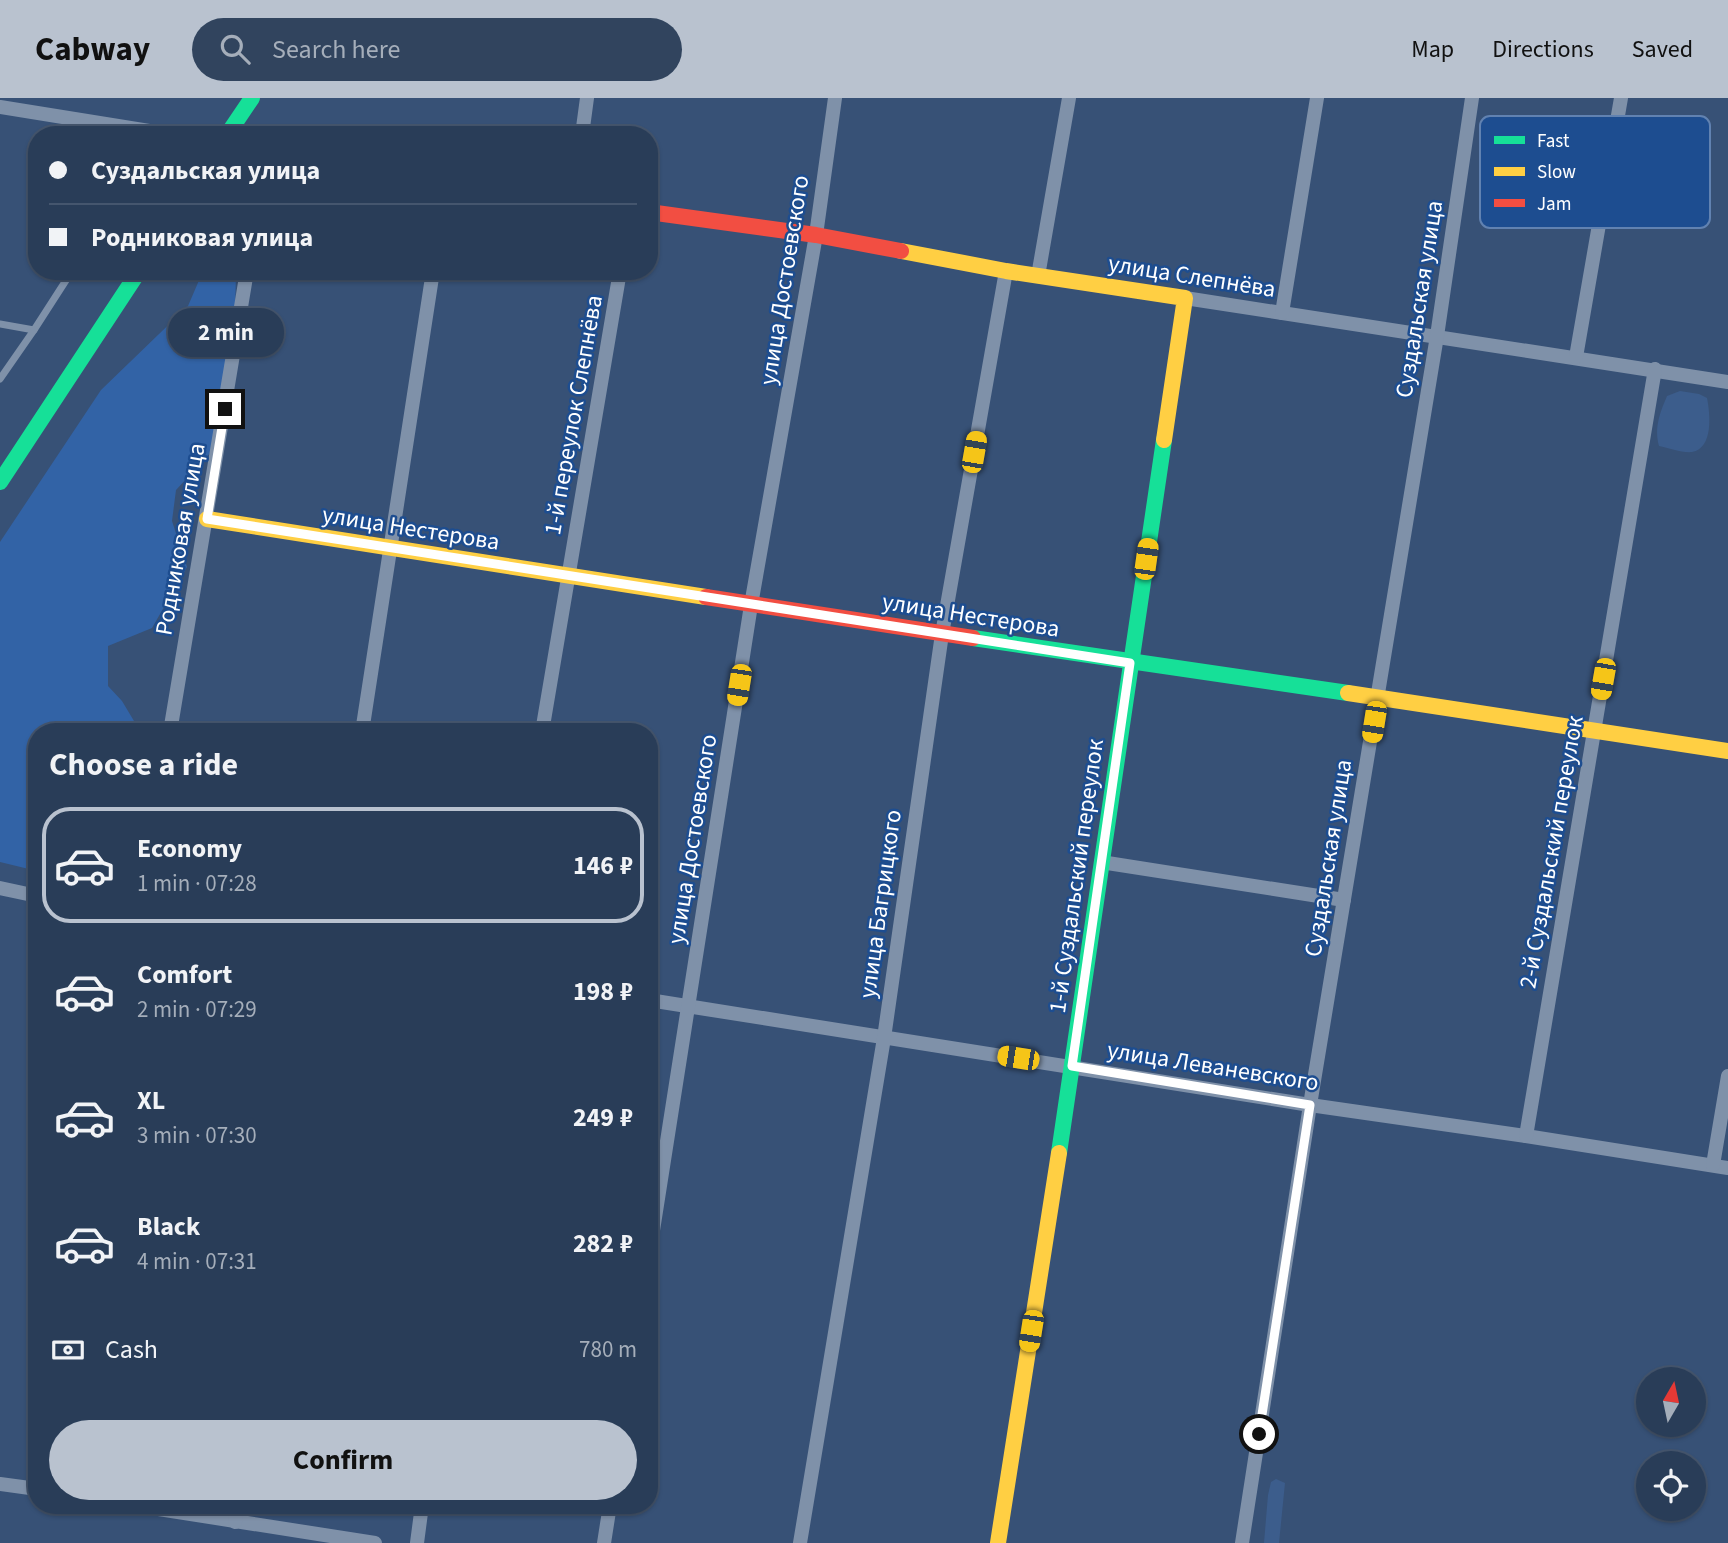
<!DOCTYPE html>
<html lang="en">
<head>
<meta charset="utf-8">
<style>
  :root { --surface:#293d58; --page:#31445e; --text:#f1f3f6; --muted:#a5aeba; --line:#45566e; --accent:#b9c2cf }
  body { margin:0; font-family:"Source Sans 3",sans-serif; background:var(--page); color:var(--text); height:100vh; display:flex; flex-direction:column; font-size:26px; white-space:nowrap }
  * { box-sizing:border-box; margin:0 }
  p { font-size:23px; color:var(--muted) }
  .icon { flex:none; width:38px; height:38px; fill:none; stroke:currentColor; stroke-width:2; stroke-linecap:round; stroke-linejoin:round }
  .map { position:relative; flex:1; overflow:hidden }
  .panel { position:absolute; left:28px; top:625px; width:630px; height:791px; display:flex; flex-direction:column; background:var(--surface); border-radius:28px; box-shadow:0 2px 5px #0004,0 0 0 2px var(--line) }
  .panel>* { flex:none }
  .hud { position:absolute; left:28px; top:28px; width:630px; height:154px; border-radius:28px; box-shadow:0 2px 5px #0004,0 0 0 2px var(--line); display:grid; align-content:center; height:154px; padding:0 21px; background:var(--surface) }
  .needle { width:46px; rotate:9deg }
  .buttons { position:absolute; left:1636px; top:1269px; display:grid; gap:14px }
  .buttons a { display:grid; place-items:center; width:70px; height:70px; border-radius:50%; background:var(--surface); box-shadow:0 2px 5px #0004,0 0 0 2px var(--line); font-size:35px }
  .end { position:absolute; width:32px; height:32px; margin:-16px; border:9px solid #fff; background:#111; box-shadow:0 0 0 4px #111 }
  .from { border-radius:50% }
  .bubble { position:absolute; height:49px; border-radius:24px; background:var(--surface); box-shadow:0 2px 5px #0004,0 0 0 2px var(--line); font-size:23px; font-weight:700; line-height:49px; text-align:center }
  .car { position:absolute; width:21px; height:42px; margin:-21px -10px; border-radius:9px; box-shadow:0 0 5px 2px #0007; background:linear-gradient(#f5c518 24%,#345 0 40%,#f5c518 0 76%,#345 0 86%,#f5c518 0) }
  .hud b { display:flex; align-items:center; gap:24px; height:66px; font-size:26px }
  .hud b+b { border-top:2px solid var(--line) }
  .hud i { width:18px; height:18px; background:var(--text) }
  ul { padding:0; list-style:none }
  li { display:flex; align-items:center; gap:21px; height:116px; margin:0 14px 10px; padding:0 7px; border:4px solid transparent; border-radius:28px }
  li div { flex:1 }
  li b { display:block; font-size:26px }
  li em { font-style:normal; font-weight:700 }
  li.on { border-color:var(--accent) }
  li>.icon { width:63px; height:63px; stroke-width:1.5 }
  h2 { padding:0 21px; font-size:32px; line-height:84px }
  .pay { display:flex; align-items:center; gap:18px; height:77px; padding:0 21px; font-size:26px }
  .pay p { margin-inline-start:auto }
  .primary-button { display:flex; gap:14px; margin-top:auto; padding:14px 21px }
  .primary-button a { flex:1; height:80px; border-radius:42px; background:var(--accent); color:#111; font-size:28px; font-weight:700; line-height:80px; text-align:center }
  header { display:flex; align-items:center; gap:42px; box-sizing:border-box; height:98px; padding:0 35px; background:var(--accent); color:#111 }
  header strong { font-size:33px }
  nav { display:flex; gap:38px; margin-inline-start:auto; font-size:24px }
  .search { width:490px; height:63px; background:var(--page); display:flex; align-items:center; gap:18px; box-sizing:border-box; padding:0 24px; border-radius:38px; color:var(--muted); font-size:26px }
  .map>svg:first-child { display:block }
  .green { fill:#3263a6 }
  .water { fill:#3c5d8c }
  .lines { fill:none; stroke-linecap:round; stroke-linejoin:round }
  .lane { stroke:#7f91a9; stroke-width:7 }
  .street { stroke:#7f91a9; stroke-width:14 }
  .fast { stroke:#16e098; stroke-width:16 }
  .slow { stroke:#ffcf43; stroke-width:16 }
  .jam { stroke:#f24e42; stroke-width:16 }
  .route { stroke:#fff; stroke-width:9 }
  .labels { text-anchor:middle; stroke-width:5; stroke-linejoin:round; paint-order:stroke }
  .street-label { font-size:24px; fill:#fff; stroke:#1d4d90 }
  .key { fill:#1d4d90; stroke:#6182b1; stroke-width:2 }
  .key-label { font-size:19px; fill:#fff }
</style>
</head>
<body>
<header>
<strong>Cabway</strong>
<div class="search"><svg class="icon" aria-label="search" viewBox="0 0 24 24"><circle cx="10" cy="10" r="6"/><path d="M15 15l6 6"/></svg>Search here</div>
<nav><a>Map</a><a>Directions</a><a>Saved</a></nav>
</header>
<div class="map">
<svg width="1728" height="1445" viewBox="0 0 1728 1445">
  <rect width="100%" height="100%" fill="#375176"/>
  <polygon class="green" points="203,173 236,173 235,218 213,352 176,392 172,423 187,469 152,530 108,548 108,588 122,603 140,633 37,634 37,773 0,764 0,444 101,292 188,208"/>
  <g class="water">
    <path d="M1680,293l19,3 8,4c3,15 7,50 -15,54 -10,1 -23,-4 -33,-6 -5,-19 1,-33 8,-50z"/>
    <polygon points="1276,1381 1285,1385 1279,1445 1264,1445 1268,1397 1271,1384"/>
  </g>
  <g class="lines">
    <g class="lane">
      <polyline points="0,226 34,232 72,173"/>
      <polyline points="0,281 34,232"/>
    </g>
    <g class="street">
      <polyline points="0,9 174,37"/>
      <polyline points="582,37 587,0"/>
      <polyline points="1038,178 1069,0"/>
      <polyline points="1185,200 1728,284"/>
      <polyline points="1282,215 1317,0"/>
      <polyline points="1576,259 1621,0"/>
      <polyline points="170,634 247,173"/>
      <polyline points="362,634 433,173"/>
      <polyline points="542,634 620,173"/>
      <polyline points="1101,764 1344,802"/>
      <polyline points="0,790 37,798"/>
      <polyline points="649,902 1310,1007 1526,1038 1728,1070"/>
      <polyline points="1526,1038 1655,271"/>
      <polyline points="1713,1067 1728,978"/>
      <polyline points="649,1158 751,507 816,137 835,0"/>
      <polyline points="0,1386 37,1391"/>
      <polyline points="133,1407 375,1445"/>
      <polyline points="235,1424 237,1407"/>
      <polyline points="417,1445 422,1407"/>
      <polyline points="604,1445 610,1407"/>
      <polyline points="800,1445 884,940 942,536 1006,173"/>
      <polyline points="1242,1445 1310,1007 1437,238 1472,0"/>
    </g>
    <g class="fast">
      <polyline points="227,37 252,0"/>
      <polyline points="0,384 139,173"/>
      <polyline points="973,540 1348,595"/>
      <polyline points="1059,1055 1164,342"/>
    </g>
    <g class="slow">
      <polyline points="901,153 1006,173 1185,200 1164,342"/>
      <polyline points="207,421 706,499"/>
      <polyline points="1348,595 1728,653"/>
      <polyline points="998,1445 1059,1055"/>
    </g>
    <g class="jam">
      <polyline points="649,114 816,137 901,153"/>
      <polyline points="706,499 973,540"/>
    </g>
  </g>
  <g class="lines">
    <polyline class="route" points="225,311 207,421 1130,565 1072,968 1310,1007 1259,1336"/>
  </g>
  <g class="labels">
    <g class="street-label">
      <text transform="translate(1192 178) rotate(9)" y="8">улица Слепнёва</text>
      <text transform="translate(784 182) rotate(-81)" y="8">улица Достоевского</text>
      <text transform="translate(1419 201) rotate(-81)" y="8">Суздальская улица</text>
      <text transform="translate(573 317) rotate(-80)" y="8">1-й переулок Слепнёва</text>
      <text transform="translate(411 430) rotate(9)" y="8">улица Нестерова</text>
      <text transform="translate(180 441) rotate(-80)" y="8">Родниковая улица</text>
      <text transform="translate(971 517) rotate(9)" y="8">улица Нестерова</text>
      <text transform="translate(692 741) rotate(-81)" y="8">улица Достоевского</text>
      <text transform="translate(1551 754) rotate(-80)" y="8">2-й Суздальский переулок</text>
      <text transform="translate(1328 760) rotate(-81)" y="8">Суздальская улица</text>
      <text transform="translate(1076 778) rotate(-82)" y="8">1-й Суздальский переулок</text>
      <text transform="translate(880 806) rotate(-82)" y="8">улица Багрицкого</text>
      <text transform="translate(1213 968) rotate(9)" y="8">улица Леваневского</text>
    </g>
  </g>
  <rect x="1480" y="18" width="230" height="112" rx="10" class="key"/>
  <rect x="1494" y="38" width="31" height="8" fill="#16e098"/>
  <rect x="1494" y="69" width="31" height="9" fill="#ffcf43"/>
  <rect x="1494" y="101" width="31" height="8" fill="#f24e42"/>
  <g class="key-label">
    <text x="1537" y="49">Fast</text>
    <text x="1537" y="80">Slow</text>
    <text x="1537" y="112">Jam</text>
  </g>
</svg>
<div class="buttons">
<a><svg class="needle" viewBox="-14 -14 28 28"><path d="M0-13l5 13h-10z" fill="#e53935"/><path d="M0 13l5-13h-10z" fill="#a5aeba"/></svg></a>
<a><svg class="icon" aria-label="locate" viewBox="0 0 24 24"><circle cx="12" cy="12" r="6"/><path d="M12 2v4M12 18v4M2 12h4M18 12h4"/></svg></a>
</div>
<i class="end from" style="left:1259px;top:1336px"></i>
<i class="end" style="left:225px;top:311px"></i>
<div class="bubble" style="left:168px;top:210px;width:116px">2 min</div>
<i class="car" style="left:974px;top:354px;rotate:10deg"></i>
<i class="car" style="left:1146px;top:461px;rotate:8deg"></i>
<i class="car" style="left:1603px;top:581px;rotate:190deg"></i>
<i class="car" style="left:739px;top:587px;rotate:189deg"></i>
<i class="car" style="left:1374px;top:624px;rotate:189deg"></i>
<i class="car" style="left:1018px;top:960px;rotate:279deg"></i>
<i class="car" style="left:1031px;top:1233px;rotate:189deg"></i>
<div class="hud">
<b><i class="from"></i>Суздальская улица</b>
<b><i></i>Родниковая улица</b>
</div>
<section class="panel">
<h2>Choose a ride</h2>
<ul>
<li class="on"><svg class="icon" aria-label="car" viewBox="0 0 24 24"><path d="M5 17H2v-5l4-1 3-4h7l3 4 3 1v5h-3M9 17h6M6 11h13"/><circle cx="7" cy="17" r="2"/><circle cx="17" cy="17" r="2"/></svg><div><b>Economy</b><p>1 min · 07:28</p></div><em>146 ₽</em></li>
<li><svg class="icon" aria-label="car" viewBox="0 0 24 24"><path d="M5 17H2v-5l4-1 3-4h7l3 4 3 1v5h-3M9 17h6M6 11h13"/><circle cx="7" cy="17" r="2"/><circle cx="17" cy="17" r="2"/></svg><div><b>Comfort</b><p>2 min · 07:29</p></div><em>198 ₽</em></li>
<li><svg class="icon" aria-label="car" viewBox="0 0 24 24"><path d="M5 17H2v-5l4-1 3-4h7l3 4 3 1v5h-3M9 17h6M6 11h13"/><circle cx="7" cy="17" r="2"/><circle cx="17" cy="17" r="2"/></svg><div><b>XL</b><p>3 min · 07:30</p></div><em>249 ₽</em></li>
<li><svg class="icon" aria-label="car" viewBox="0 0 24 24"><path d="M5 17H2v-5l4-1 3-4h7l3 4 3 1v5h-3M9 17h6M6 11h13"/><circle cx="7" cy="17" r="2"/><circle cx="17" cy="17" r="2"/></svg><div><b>Black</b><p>4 min · 07:31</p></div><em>282 ₽</em></li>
</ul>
<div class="pay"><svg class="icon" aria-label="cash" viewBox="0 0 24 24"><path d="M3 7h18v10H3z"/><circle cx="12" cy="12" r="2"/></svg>Cash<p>780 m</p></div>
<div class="primary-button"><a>Confirm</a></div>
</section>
</div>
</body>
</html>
